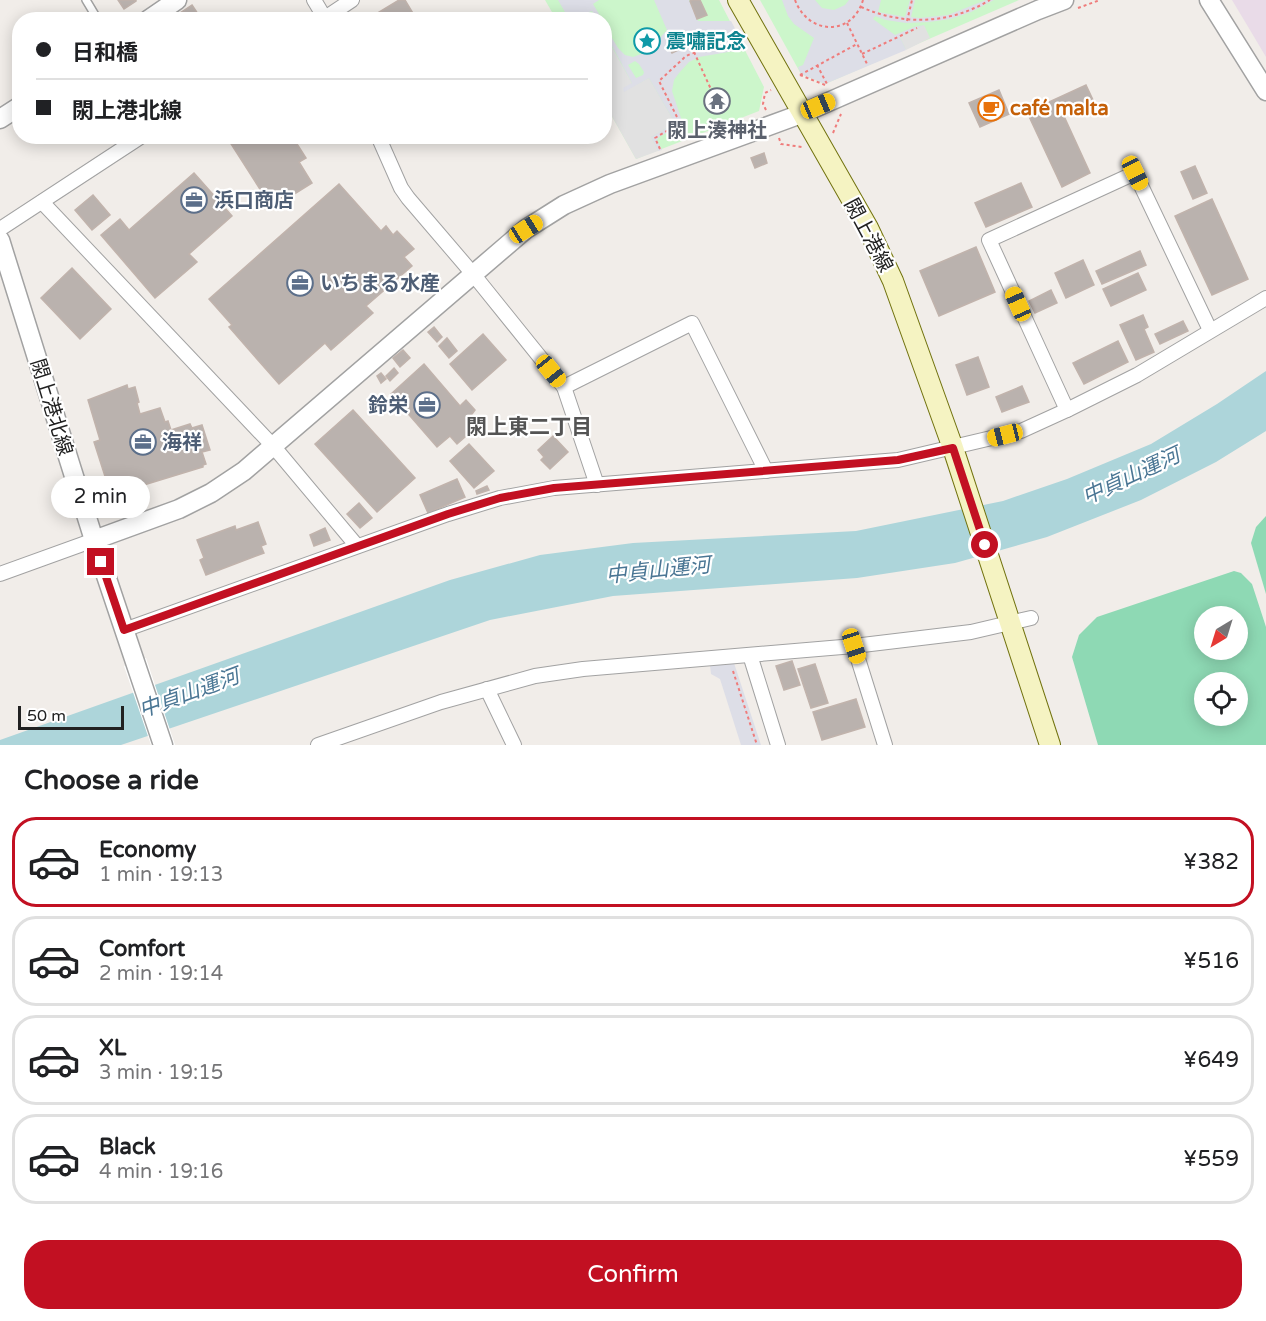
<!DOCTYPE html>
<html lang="en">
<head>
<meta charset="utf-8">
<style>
  :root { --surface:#fff; --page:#f6f6f6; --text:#202124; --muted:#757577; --line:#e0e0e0; --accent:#c21022 }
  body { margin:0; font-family:"Varela Round","Noto Sans JP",sans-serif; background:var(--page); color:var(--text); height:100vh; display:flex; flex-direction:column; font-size:22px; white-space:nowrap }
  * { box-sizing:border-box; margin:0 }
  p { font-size:20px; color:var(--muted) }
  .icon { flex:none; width:33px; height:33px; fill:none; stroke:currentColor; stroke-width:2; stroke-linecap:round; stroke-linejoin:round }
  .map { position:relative; height:745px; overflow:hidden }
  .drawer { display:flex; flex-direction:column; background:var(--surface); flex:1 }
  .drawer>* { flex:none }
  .banner { position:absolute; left:12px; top:12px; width:600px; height:132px; border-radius:24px; box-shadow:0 3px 15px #0003; display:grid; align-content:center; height:132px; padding:0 24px; background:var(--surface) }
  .needle { width:39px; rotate:218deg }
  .buttons { position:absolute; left:1194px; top:606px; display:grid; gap:12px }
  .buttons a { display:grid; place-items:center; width:54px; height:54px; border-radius:50%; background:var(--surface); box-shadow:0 3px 15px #0003; font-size:30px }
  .scale { position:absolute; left:18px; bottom:15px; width:106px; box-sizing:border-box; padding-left:6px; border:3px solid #212121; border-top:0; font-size:16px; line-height:21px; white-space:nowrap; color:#212121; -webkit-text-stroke:4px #fff; paint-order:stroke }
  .end { position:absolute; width:27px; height:27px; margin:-14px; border:8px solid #c21022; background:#fff; box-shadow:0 0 0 3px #fff }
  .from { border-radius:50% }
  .bubble { position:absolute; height:42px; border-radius:21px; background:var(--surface); box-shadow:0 3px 15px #0003; font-size:20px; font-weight:600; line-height:42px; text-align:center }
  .car { position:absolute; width:18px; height:36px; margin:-18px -9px; border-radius:8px; box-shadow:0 0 4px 2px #0007; background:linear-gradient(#f5c518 24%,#345 0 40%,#f5c518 0 76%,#345 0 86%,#f5c518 0) }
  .banner b { display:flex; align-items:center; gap:21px; height:57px; font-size:22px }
  .banner b+b { border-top:2px solid var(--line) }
  .banner i { width:15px; height:15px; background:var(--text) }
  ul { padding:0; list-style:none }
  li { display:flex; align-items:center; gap:18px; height:90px; margin:0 12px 9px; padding:0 12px; border:3px solid var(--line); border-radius:24px }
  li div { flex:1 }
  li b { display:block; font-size:22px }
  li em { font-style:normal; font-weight:600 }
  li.active { border-color:var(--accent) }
  li>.icon { width:54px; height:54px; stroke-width:1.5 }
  h2 { padding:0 24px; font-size:27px; line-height:72px }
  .button { display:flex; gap:12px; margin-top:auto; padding:12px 24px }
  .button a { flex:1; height:69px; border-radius:24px; background:var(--accent); color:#fff; font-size:24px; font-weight:600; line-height:69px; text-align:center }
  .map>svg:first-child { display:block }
  .industrial { fill:#e9dbe8 }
  .park { fill:#ccf6cb }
  .pitch { fill:#8ed9b4; fill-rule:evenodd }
  .parking { fill:#e1e1e1 }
  .plaza { fill:#dddee7; fill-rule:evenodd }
  .water { fill:#add5da }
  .pier { fill:#fff }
  .building { fill:#bab2ae; stroke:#c1b3ac; stroke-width:1.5 }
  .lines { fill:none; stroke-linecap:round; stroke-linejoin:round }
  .service-casing { stroke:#a2a2a2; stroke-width:10 }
  .minor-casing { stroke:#a2a2a2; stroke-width:16 }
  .tertiary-casing { stroke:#a2a2a2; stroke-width:21 }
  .secondary-casing { stroke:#71720e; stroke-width:22 }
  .path { stroke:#ef7c7b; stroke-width:2; stroke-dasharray:3 3; stroke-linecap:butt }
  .service { stroke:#fff; stroke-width:7 }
  .minor { stroke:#fff; stroke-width:14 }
  .tertiary { stroke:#fff; stroke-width:18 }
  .secondary { stroke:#f5f3c2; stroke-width:20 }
  .route { stroke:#c21022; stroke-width:8 }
  .labels { text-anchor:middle; stroke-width:4.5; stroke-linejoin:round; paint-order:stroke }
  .culture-label { font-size:20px; font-weight:bold; fill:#0d838f; stroke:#fff; text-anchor:start }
  .food-label { font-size:20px; font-weight:bold; fill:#c56008; stroke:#fff; text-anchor:start }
  .worship-label { font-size:20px; font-weight:bold; fill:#5b616d; stroke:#fff }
  .service-label { font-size:20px; font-weight:bold; fill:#4e5e75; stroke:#fff; text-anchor:start }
  .street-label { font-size:20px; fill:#212121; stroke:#fff }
  .neighbourhood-label { font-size:21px; font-weight:bold; fill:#545454; stroke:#fff }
  .water-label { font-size:21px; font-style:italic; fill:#4a7694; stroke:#fff }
</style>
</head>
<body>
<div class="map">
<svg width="1266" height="745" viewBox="0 0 1266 745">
  <rect width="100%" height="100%" fill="#f1ede9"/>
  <polygon class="industrial" points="1232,0 1266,0 1266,57 1250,30"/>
  <g class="park">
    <polygon points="545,0 719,0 764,87 759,111 636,159 605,104 604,20 556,19"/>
    <polygon points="760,0 1019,0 825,84 801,74"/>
  </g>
  <g class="pitch">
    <polygon points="1266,516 1266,594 1251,543 1256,527"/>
    <path d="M1234,571l7,2 11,11 14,43v118h-168l-26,-88 7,-22 18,-18zM1204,616h34v34h-34zM1204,682h34v34h-34z"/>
  </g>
  <g class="parking">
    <polygon points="924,25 930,38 906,50 900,37"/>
    <polygon points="604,33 632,83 624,91 649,78 675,123 651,137 658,151 636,159 605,104"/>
  </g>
  <g class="plaza">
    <polygon points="558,0 599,0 593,4 602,19 597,19 592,11 569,19"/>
    <path d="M654,0h35l9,21h33l15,28 -47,8 -10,5 -10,11 -5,7 -2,11 11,33 -24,13 -2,3 5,10 -4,1 -7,-14 24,-14 -26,-45 -25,14 -1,-4 9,-5 -27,-50 -1,-8 14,23 7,7 8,2 14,-5 20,-22zM680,37l5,10 -13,6 -5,-11zM635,61l4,3 5,8 -1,3 -7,3 -8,-13z"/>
    <polygon points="782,0 815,0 822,8 834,10 845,5 849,0 881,0 878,12 905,17 910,0 915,0 911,17 919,18 948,15 986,0 994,0 971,12 950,19 929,22 906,23 886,20 875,16 873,19 895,35 914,27 924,25 900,37 906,50 825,84 801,74 798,67 803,65 814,38 794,24 788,16"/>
    <polygon points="734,663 761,745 741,745 720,679 711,674 710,665"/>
  </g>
  <polygon class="water" points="1266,371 1266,431 1216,462 1141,500 1047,537 955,563 857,578 613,596 490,620 121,745 0,745 0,740 450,580 540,555 633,543 856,531 1003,501 1067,479 1151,444 1217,404"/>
  <polygon class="pier" points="146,658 175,745 151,745 124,666"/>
  <g class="building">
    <polygon points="118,0 136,0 136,1 124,9"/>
    <polygon points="399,0 405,0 417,20 366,20"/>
    <polygon points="692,0 700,0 707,15 697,19 690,1"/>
    <polygon points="192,5 202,20 175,20 174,17"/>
    <polygon points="680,37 685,47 672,53 667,43"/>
    <polygon points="1086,85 1093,100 1063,114 1090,173 1062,187 1027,112"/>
    <polygon points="999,90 1009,114 980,127 969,103"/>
    <polygon points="226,136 292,136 306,158 299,162 312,183 272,208"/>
    <polygon points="764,153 767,163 755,168 751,158"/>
    <polygon points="1195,166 1207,193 1193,199 1181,172"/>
    <polygon points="194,173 232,216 189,254 197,262 155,298 101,235 120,219 129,230"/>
    <polygon points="1021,183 1032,207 986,227 975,203"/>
    <polygon points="339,184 381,231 386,226 393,235 397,231 414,249 404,257 412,266 366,306 373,313 331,350 325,343 279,384 229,327 232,325 209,299"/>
    <polygon points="93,195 110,215 92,230 75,210"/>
    <polygon points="1212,199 1248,279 1212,295 1175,216"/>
    <polygon points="976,247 995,292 939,316 920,271"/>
    <polygon points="1140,251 1146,265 1102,284 1096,271"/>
    <polygon points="1083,260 1094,285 1066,298 1055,273"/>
    <polygon points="72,268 111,309 80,339 41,298"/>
    <polygon points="1138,273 1146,290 1111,306 1103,289"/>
    <polygon points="1051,290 1057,303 1035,313 1029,301"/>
    <polygon points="1143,315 1148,327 1144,329 1154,352 1136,360 1120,325"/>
    <polygon points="1183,321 1188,331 1160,344 1155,334"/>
    <polygon points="434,327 442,337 437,342 428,332"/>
    <polygon points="483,334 506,360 472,390 450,364"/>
    <polygon points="447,338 457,351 449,358 439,346"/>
    <polygon points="1118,341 1128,362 1084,384 1073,363"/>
    <polygon points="403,350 410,358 400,367 393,358"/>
    <polygon points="978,357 989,387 967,395 956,365"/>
    <polygon points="424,364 460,406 466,400 475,410 466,422 473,430 457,444 450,436 437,447 391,394"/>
    <polygon points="394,368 398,373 390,381 386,376"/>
    <polygon points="381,373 386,379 381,383 377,376"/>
    <polygon points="127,385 128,389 135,387 139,402 137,403 140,414 160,408 165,422 168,421 171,430 190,424 192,428 202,425 210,450 202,452 206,464 203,465 203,467 111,495 94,442 100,440 88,400"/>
    <polygon points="1022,386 1029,402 1002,412 996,397"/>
    <polygon points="353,410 415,478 377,512 315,444"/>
    <polygon points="553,436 568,452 550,469 541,460 544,457 538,450"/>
    <polygon points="469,444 494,471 474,488 450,461"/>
    <polygon points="457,479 465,497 428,513 420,495"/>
    <polygon points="487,486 489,490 477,494 476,491"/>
    <polygon points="359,503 372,518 360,528 347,514"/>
    <polygon points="258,522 266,544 261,546 264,553 206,575 200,560 204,558 197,540 235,526 236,530"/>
    <polygon points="325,528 330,540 314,546 310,535"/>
    <polygon points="792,661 800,685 784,690 776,666"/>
    <polygon points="815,664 828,703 811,708 798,669"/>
    <polygon points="856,699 865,727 822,740 813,712"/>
  </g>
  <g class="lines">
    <g class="service-casing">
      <polyline id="service" points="86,0 98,20"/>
    </g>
    <g class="minor-casing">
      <g id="minor">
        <polyline points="314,0 326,20"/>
        <polyline points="322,20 352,0"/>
        <polyline points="378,136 401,188 408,198 473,274 564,387 597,485"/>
        <polyline points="42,202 274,447 357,546"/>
        <polyline points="0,229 142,136"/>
        <polyline points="564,387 692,323 766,471"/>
        <polyline points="1067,410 989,240 1135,173 1210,330"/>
        <polyline points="0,574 94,540"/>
        <polyline points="124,630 448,514 500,498 554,488 898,460 1021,431 1067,410 1137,375 1266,298"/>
        <polyline points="854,646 885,745"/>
        <polyline points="750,655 778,745"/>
        <polyline points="487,689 514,745"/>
        <polyline points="318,745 441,702 535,676 583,669 854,646 971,632 1031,618"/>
      </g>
    </g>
    <g class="tertiary-casing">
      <g id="tertiary">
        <polyline points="1209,0 1266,91"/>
        <polyline points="148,20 177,0"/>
        <polyline points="0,119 20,106"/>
        <polyline points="0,240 94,540 163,745"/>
        <polyline points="94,540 179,509 211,493 244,471 526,229 564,205 610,184 801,114 1038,10 1064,0"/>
      </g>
    </g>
    <g class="secondary-casing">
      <polyline id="secondary" points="738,0 868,228 893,281 953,448 1050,745"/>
    </g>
    <g class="path">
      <path d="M795,0c13,35 57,37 68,0"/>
      <path d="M861,7c43,19 89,17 129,-7"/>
      <polyline points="1078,8 1100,0"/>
      <polyline points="907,21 912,0"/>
      <polyline points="847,23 868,66"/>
      <polyline points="694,52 714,96"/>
      <polyline points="862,54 917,28"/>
      <polyline points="817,65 827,84"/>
      <polyline points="800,75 825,85"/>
      <polyline points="800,75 857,44"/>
      <polyline points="766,110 763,104 765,93 771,90"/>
      <polyline points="833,133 841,114"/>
      <polyline points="779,138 781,144 802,147"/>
      <polyline points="660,149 655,138 680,123 659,81 686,56 739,33"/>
      <polyline points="733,671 757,745"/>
    </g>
    <use href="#service" class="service"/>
    <use href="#minor" class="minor"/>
    <use href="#tertiary" class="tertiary"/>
    <use href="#secondary" class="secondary"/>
  </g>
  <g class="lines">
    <polyline class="route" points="101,562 124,630 448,514 500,498 554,488 898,460 953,448 985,545"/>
  </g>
  <defs>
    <g id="sight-ring" transform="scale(1.35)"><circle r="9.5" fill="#fff" stroke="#0f9aa8" stroke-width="1.5"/><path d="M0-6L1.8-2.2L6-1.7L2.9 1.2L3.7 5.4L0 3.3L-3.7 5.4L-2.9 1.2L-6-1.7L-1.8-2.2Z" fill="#0f9aa8"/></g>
    <g id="temple-ring" transform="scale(1.35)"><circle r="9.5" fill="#fff" stroke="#6b7280" stroke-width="1.5"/><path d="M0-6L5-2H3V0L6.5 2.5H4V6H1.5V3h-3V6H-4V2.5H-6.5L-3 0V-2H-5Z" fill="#6b7280"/></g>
    <g id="cafe-ring" transform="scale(1.35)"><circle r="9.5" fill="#fff" stroke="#e8710a" stroke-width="1.5"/><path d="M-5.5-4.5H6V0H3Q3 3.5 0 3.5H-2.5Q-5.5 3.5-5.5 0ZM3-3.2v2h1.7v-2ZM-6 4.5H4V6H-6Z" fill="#e8710a"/></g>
    <g id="office-ring" transform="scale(1.35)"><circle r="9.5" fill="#fff" stroke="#5c6f8a" stroke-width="1.5"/><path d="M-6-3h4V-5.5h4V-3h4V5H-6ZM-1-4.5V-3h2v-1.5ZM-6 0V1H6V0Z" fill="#5c6f8a"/></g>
  </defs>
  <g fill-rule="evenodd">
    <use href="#sight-ring" x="647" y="41"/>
    <use href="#temple-ring" x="717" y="101"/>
    <use href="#cafe-ring" x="991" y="108"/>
    <use href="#office-ring" x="194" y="200"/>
    <use href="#office-ring" x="300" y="283"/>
    <use href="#office-ring" x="427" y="405"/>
    <use href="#office-ring" x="143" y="442"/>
  </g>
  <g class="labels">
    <g class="culture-label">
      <text x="666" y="48">震嘯記念</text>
    </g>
    <g class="food-label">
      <text x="1010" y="115">café malta</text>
    </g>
    <g class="worship-label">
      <text x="717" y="137">閖上湊神社</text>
    </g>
    <g class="service-label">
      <text x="214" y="207">浜口商店</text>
      <text x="320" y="290">いちまる水産</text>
      <text x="408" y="412" text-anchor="end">鈴栄</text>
      <text x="162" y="449">海祥</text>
    </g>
    <g class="street-label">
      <text transform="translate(869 235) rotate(62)" y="7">閖上港線</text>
      <text transform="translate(52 407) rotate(73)" y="7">閖上港北線</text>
    </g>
    <g class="neighbourhood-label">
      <text x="529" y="434">閖上東二丁目</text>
    </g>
    <g class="water-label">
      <text transform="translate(1131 476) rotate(-25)" y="7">中貞山運河</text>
      <text transform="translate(658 570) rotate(-6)" y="7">中貞山運河</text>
      <text transform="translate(189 693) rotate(-20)" y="7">中貞山運河</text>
    </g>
  </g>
</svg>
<div class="buttons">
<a><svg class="needle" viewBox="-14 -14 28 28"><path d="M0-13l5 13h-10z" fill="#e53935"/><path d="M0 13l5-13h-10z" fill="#757577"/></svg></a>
<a><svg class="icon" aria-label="locate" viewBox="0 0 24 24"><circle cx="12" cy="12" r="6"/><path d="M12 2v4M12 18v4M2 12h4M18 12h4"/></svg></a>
</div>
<div class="scale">50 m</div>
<i class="end from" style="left:985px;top:545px"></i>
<i class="end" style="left:101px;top:562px"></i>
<div class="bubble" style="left:51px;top:476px;width:99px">2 min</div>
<i class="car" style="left:818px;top:106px;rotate:67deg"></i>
<i class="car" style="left:1135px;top:173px;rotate:154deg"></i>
<i class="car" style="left:526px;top:229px;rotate:58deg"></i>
<i class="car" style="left:1018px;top:304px;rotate:336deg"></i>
<i class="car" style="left:551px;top:371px;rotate:141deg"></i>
<i class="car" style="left:1005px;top:435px;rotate:256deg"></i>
<i class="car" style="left:854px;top:646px;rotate:162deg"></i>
<div class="banner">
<b><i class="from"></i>日和橋</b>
<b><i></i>閖上港北線</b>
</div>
</div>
<section class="drawer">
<h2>Choose a ride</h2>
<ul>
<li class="active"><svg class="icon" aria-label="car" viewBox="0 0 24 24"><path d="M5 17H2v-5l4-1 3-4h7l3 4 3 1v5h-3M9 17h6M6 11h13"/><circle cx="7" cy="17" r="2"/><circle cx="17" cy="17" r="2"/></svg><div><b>Economy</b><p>1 min · 19:13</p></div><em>¥382</em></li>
<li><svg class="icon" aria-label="car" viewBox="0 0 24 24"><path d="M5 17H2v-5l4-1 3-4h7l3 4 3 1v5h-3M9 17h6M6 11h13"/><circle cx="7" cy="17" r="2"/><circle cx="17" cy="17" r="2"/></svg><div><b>Comfort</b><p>2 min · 19:14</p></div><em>¥516</em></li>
<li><svg class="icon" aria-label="car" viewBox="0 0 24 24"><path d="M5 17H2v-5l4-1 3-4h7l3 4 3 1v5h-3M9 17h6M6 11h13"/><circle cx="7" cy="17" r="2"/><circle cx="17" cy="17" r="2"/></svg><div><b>XL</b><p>3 min · 19:15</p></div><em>¥649</em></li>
<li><svg class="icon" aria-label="car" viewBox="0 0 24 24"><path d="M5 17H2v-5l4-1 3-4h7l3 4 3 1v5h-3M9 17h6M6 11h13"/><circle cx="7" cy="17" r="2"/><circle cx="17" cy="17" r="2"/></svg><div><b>Black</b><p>4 min · 19:16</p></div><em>¥559</em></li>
</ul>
<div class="button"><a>Confirm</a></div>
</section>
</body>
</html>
